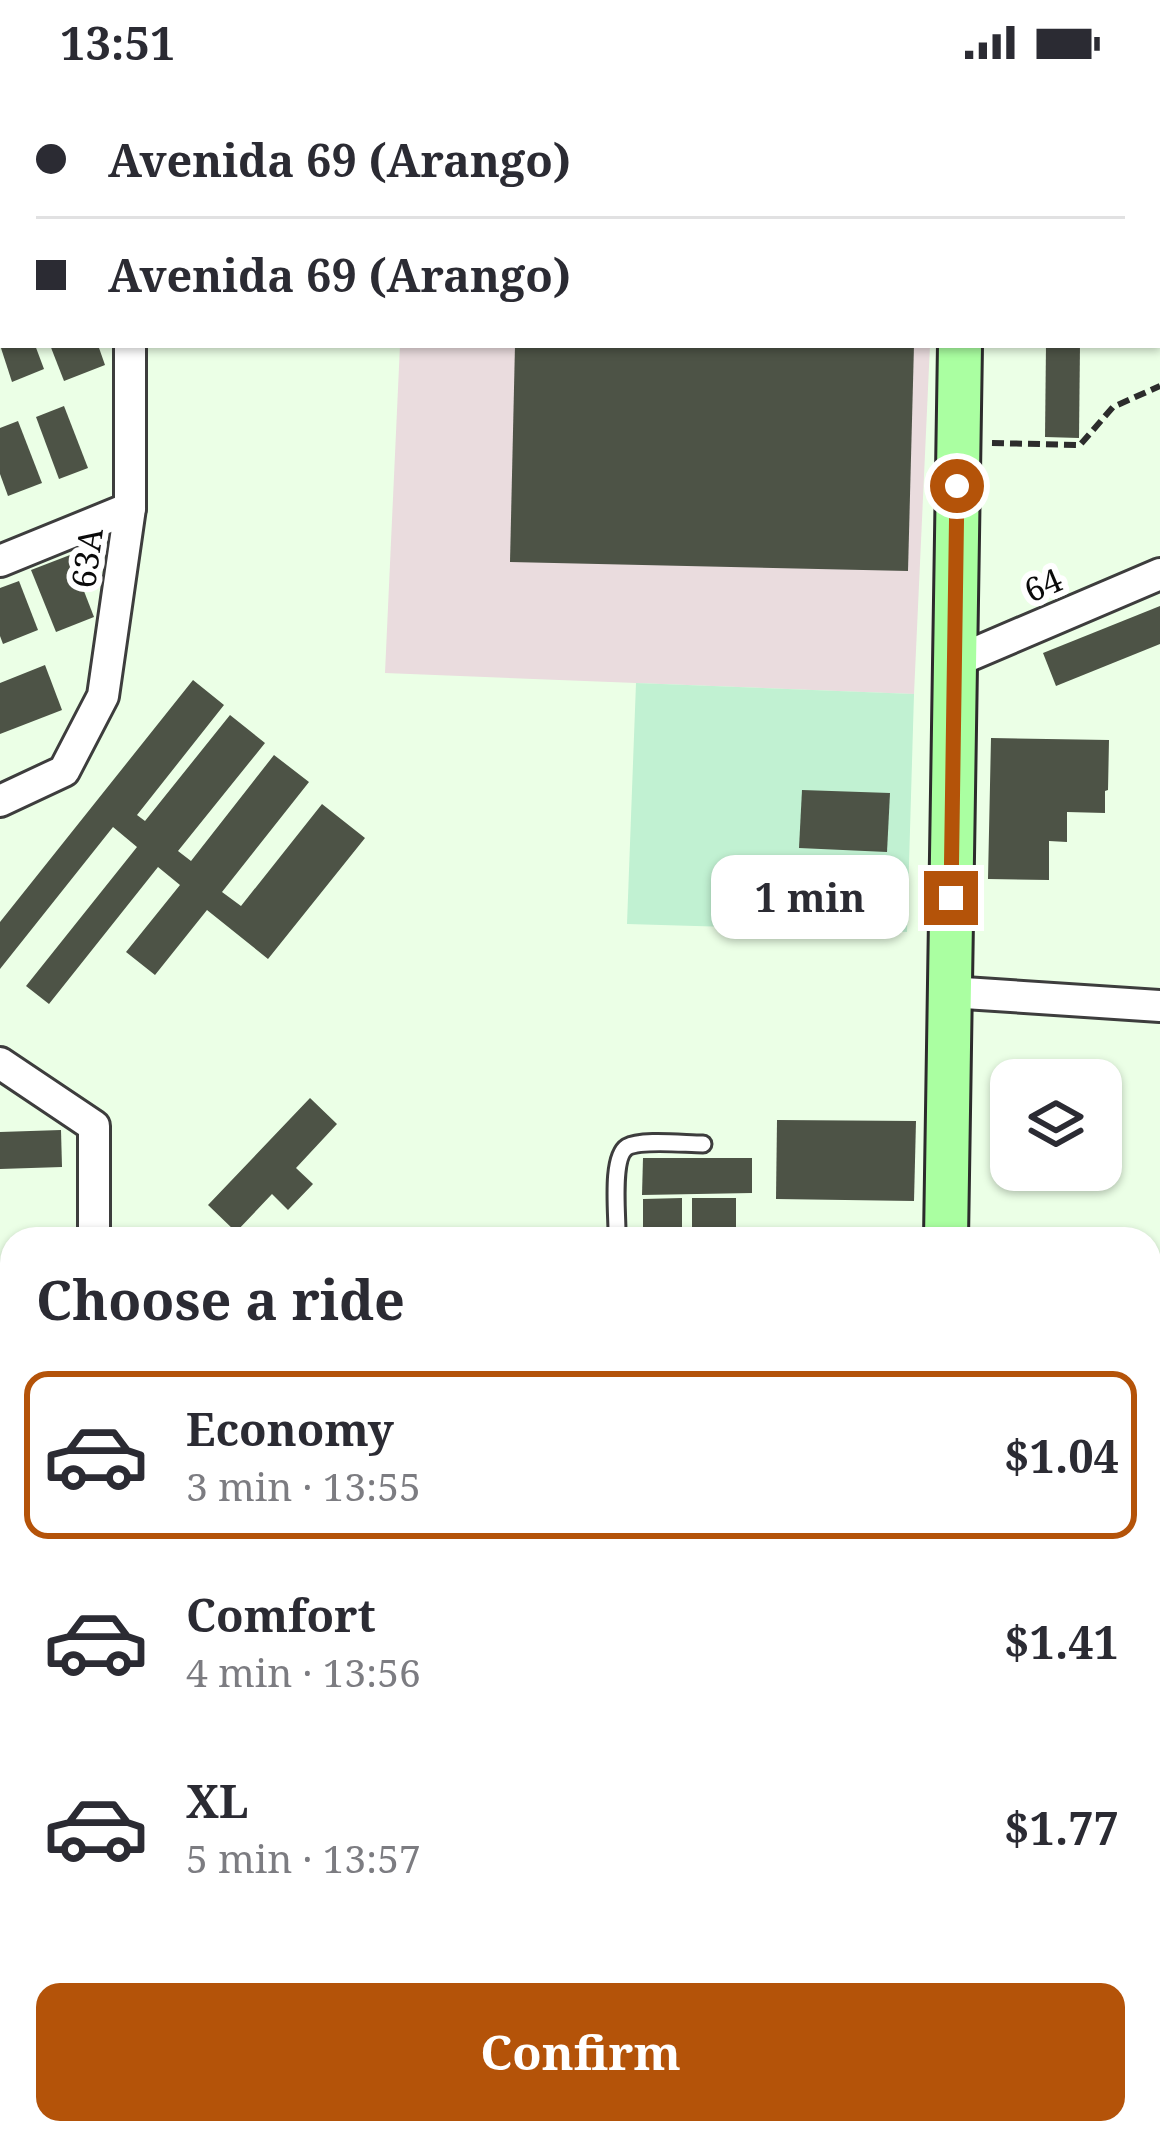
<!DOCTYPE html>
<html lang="en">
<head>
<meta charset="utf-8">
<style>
  :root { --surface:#fff; --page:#f7f7f7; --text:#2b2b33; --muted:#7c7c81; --line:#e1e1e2; --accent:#b45309 }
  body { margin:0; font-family:"Noto Serif",serif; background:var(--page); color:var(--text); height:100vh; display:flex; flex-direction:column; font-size:45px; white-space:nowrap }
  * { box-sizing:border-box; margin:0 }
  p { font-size:39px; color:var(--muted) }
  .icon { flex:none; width:66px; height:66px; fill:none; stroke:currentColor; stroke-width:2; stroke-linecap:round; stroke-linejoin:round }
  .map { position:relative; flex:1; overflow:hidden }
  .panel { position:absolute; left:0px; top:1143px; width:1161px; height:918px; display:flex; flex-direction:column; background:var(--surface); border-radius:36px 36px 0 0; box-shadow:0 3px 9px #0004 }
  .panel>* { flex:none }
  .top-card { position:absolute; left:0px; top:0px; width:1161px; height:264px; box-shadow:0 3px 9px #0004; display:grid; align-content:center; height:264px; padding:0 36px; background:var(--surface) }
  .tools { position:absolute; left:990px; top:975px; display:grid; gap:24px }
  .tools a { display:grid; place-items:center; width:132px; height:132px; border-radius:24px; background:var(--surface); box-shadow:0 3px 9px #0004; font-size:60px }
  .end { position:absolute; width:54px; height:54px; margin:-27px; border:15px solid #b45309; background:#fff; box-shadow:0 0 0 6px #fff }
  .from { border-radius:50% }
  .bubble { position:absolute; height:84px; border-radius:24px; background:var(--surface); box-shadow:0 3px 9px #0004; font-size:39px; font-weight:700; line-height:84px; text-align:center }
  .top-card b { display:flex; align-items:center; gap:42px; height:114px; font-size:45px }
  .top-card b+b { border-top:3px solid var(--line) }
  .top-card i { width:30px; height:30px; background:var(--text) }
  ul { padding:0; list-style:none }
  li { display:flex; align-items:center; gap:36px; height:168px; margin:0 24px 18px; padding:0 12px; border:6px solid transparent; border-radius:24px }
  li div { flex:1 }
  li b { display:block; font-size:45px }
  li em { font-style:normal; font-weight:700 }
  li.on { border-color:var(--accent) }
  li>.icon { width:108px; height:108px; stroke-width:1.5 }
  h2 { padding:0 36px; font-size:54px; line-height:144px }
  .primary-button { display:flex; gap:24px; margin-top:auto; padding:24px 36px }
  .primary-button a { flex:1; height:138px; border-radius:24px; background:var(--accent); color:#fff; font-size:48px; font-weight:700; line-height:138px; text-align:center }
  .status { display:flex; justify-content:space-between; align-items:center; height:84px; padding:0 60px; background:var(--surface); direction:ltr }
  .status svg { height:33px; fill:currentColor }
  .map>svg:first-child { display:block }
  .industrial { fill:#eadcde }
  .pitch { fill:#c1f1d2 }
  .building { fill:#4d5346 }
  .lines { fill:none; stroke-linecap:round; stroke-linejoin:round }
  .lane-casing { stroke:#3d3d3d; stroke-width:21 }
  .street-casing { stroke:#3d3d3d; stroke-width:36 }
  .secondary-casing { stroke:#2c2c2c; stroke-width:48 }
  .path { stroke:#2c2c2c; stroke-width:6; stroke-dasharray:12 6; stroke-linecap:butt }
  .lane { stroke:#fff; stroke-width:15 }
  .street { stroke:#fff; stroke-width:30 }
  .secondary { stroke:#aaffa1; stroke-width:42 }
  .route { stroke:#b45309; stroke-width:15 }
  .labels { text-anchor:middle; stroke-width:12; stroke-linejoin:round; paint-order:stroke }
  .street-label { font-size:33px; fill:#0a0a0a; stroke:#fff }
</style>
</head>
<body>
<div class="status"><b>13:51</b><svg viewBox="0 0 49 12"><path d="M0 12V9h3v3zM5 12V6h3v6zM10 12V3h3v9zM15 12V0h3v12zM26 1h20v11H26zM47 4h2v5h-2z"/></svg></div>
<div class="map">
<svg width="1160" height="2061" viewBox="0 0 1160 2061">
  <rect width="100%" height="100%" fill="#ebffe6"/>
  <polygon class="industrial" points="400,261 930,261 914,610 385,589"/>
  <polygon class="pitch" points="636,599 914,610 907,848 627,840"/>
  <g class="building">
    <polygon points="0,261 35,261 44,285 12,298"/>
    <polygon points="50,261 98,261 105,281 64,297"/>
    <polygon points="515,261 914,261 908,487 510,478"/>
    <polygon points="1046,261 1080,261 1079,354 1045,353"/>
    <polygon points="64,322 88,384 59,395 36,333"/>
    <polygon points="18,337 42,399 8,412 0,390 0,344"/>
    <polygon points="70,471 94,533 56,548 31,486"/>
    <polygon points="19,497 38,546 3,560 0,552 0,504"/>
    <polygon points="1160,522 1160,560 1056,602 1043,569"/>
    <polygon points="45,581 62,626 0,650 0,599"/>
    <polygon points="193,596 224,621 137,731 145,737 230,631 265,659 178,767 191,777 274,671 309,698 222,808 241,822 322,720 365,754 268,875 207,826 155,891 126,868 180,801 158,783 49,920 26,902 137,763 113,743 0,885 0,838"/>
    <polygon points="991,654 1109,656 1108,706 1105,707 1105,729 1067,728 1067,758 1049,757 1049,796 988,795"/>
    <polygon points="802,706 890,709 887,768 799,764"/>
    <polygon points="310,1014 337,1040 296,1084 313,1100 288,1126 272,1110 236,1148 208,1121"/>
    <polygon points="777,1036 916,1037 914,1117 776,1115"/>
    <polygon points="61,1046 62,1083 0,1085 0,1048"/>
    <polygon points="643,1074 752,1074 752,1109 642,1111"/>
    <polygon points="682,1114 682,1155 643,1155 643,1115"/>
    <rect x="692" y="1114" width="44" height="41"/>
    <rect x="1149" y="1711" width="11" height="49"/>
    <polygon points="1149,1922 1160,1926 1160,2022 1147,2061 1136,2061 1117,2054 1118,2049 1149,2049"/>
    <rect x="855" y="2049" width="58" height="12"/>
    <rect x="959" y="2049" width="65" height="12"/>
  </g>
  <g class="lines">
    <g class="lane-casing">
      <path id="lane" d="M617,1155c1,-20 -7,-81 10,-92 14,-8 58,-3 76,-3"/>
    </g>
    <g class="street-casing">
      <g id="street">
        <polyline points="0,210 3,209"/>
        <polyline points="0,477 130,424"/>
        <polyline points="954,578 1160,490"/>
        <polyline points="0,717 64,687 103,612 130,424 130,261"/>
        <polyline points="949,908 1160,922"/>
        <polyline points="0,979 94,1042 94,1155"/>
        <polyline points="0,1321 12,1321"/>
        <polyline points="1149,1359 1160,1360"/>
        <polyline points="0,1766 12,1766"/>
        <polyline points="1149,1894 1160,1898"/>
        <polyline points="115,2049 115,2061"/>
        <polyline points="484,2061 485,2049"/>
      </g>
    </g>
    <g class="secondary-casing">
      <g id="secondary">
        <polyline points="968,3 968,0"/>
        <polyline points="1158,4 1160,3"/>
        <polyline points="946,1155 960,261"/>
        <polyline points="1149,1810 1160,1810"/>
        <polyline points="929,2061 929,2049"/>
      </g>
    </g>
    <g class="path">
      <polyline points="397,0 398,3"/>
      <polyline points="270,3 277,0"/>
      <polyline points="0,110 3,108"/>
      <polyline points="992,359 1080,361 1113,323 1160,302"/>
    </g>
    <use href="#lane" class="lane"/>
    <use href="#street" class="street"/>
    <use href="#secondary" class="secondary"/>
  </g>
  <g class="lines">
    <polyline class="route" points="951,814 957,402"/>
  </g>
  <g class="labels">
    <g class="street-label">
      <text transform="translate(87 474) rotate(-82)" y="12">63A</text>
      <text transform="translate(1043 501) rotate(-23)" y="12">64</text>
    </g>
  </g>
</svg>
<div class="tools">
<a><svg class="icon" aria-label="layers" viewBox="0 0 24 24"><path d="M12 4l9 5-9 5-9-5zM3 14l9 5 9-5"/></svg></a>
</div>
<i class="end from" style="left:957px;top:402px"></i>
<i class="end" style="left:951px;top:814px"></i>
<div class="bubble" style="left:711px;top:771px;width:198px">1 min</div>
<div class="top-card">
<b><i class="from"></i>Avenida 69 (Arango)</b>
<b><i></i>Avenida 69 (Arango)</b>
</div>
<section class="panel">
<h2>Choose a ride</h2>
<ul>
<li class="on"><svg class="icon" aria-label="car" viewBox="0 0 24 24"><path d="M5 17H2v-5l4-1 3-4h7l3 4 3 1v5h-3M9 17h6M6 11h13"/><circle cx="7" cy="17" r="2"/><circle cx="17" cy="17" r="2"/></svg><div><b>Economy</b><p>3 min · 13:55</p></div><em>$1.04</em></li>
<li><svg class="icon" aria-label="car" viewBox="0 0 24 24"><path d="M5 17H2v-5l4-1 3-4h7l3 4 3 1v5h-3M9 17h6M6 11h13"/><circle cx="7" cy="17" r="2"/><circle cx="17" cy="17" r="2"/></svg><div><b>Comfort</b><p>4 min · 13:56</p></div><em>$1.41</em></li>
<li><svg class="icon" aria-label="car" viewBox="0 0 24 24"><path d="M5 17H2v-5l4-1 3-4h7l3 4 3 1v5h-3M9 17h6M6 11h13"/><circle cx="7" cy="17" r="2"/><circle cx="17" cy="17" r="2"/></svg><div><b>XL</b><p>5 min · 13:57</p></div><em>$1.77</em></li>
</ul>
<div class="primary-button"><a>Confirm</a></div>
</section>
</div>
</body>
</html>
